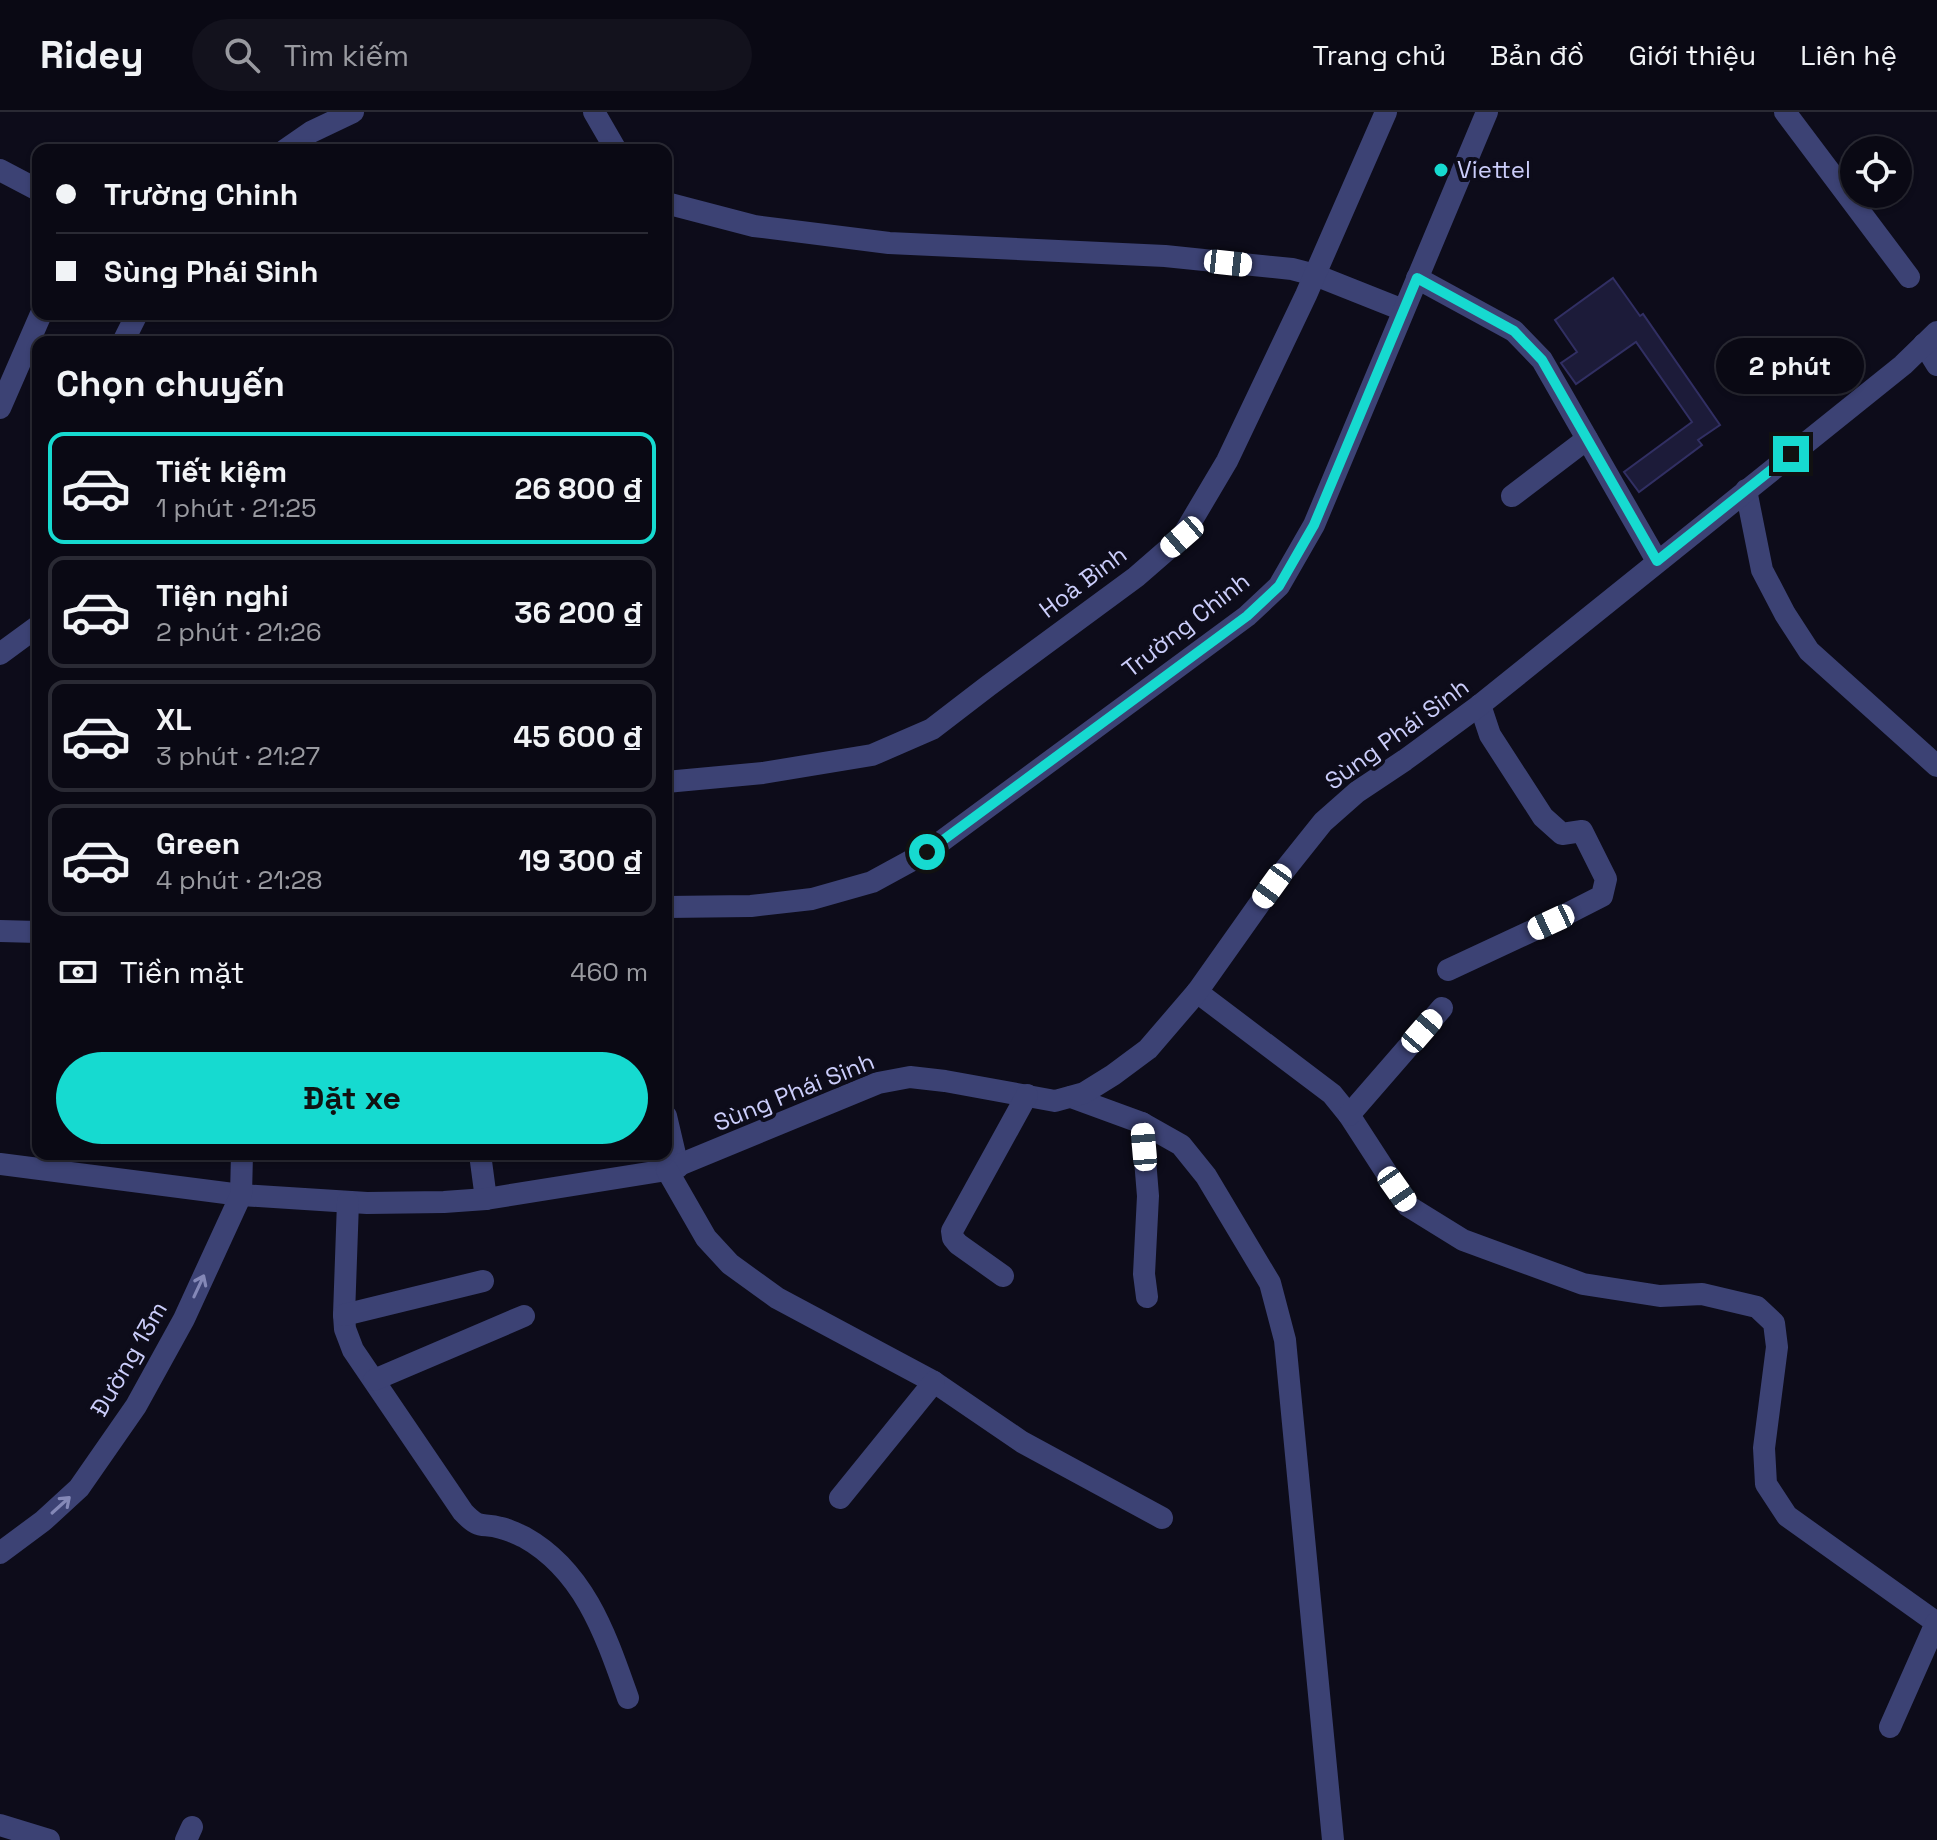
<!DOCTYPE html>
<html lang="vi">
<head>
<meta charset="utf-8">
<style>
  :root { --surface:#0a0914; --page:#13121d; --text:#f1f3f6; --muted:#999aa0; --line:#2a2a34; --accent:#16dad0 }
  body { margin:0; font-family:"Space Grotesk",sans-serif; background:var(--page); color:var(--text); height:100vh; display:flex; flex-direction:column; font-size:30px; white-space:nowrap }
  * { box-sizing:border-box; margin:0 }
  p { font-size:26px; color:var(--muted) }
  .icon { flex:none; width:44px; height:44px; fill:none; stroke:currentColor; stroke-width:2; stroke-linecap:round; stroke-linejoin:round }
  .map { position:relative; flex:1; overflow:hidden }
  .side { position:absolute; left:32px; top:224px; width:640px; height:824px; display:flex; flex-direction:column; background:var(--surface); border-radius:16px; box-shadow:0 2px 6px #0004,0 0 0 2px var(--line) }
  .side>* { flex:none }
  .guide { position:absolute; left:32px; top:32px; width:640px; height:176px; border-radius:16px; box-shadow:0 2px 6px #0004,0 0 0 2px var(--line); display:grid; align-content:center; height:176px; padding:0 24px; background:var(--surface) }
  .fabs { position:absolute; left:1840px; top:24px; display:grid; gap:16px }
  .fabs a { display:grid; place-items:center; width:72px; height:72px; border-radius:50%; background:var(--surface); box-shadow:0 2px 6px #0004,0 0 0 2px var(--line); font-size:40px }
  .end { position:absolute; width:36px; height:36px; margin:-18px; border:10px solid #16dad0; background:#111; box-shadow:0 0 0 4px #111 }
  .from { border-radius:50% }
  .bubble { position:absolute; height:56px; border-radius:28px; background:var(--surface); box-shadow:0 2px 6px #0004,0 0 0 2px var(--line); font-size:26px; font-weight:800; line-height:56px; text-align:center }
  .car { position:absolute; width:24px; height:48px; margin:-24px -12px; border-radius:10px; box-shadow:0 0 6px 2px #0007; background:linear-gradient(#fff 24%,#345 0 40%,#fff 0 76%,#345 0 86%,#fff 0) }
  .guide b { display:flex; align-items:center; gap:28px; height:76px; font-size:30px }
  .guide b+b { border-top:2px solid var(--line) }
  .guide i { width:20px; height:20px; background:var(--text) }
  ul { padding:0; list-style:none }
  li { display:flex; align-items:center; gap:24px; height:112px; margin:0 16px 12px; padding:0 8px; border:4px solid var(--line); border-radius:16px }
  li div { flex:1 }
  li b { display:block; font-size:30px }
  li em { font-style:normal; font-weight:800 }
  li.current { border-color:var(--accent) }
  li>.icon { width:72px; height:72px; stroke-width:1.5 }
  h2 { padding:0 24px; font-size:36px; line-height:96px }
  .pay { display:flex; align-items:center; gap:20px; height:88px; padding:0 24px; font-size:30px }
  .pay p { margin-inline-start:auto }
  .button { display:flex; gap:16px; margin-top:auto; padding:16px 24px }
  .button a { flex:1; height:92px; border-radius:48px; background:var(--accent); color:#111; font-size:32px; font-weight:800; line-height:92px; text-align:center }
  header { display:flex; align-items:center; gap:48px; box-sizing:border-box; height:112px; padding:0 40px; background:var(--surface); border-bottom:2px solid var(--line) }
  header strong { font-size:38px }
  nav { display:flex; gap:44px; margin-inline-start:auto; font-size:28px }
  .search { width:560px; height:72px; background:var(--page); display:flex; align-items:center; gap:20px; box-sizing:border-box; padding:0 28px; border-radius:44px; color:var(--muted); font-size:30px }
  .map>svg:first-child { display:block }
  .building { fill:#1c1b39; stroke:#312f63; stroke-width:2 }
  .lines { fill:none; stroke-linecap:round; stroke-linejoin:round }
  .minor { stroke:#3c4274; stroke-width:22 }
  .oneway { stroke:#8488b7 }
  .route { stroke:#16dad0; stroke-width:10 }
  .poi-dot { fill:#16dad0; stroke:#0d0c1a; stroke-width:3 }
  .labels { text-anchor:middle; stroke-width:8; stroke-linejoin:round; paint-order:stroke }
  .poi-label { font-size:24px; fill:#cbcdfa; stroke:#0d0c1a; text-anchor:start }
  .street-label { font-size:24px; fill:#cbcdfa; stroke:#0d0c1a }
</style>
</head>
<body>
<header>
<strong>Ridey</strong>
<div class="search"><svg class="icon" aria-label="search" viewBox="0 0 24 24"><circle cx="10" cy="10" r="6"/><path d="M15 15l6 6"/></svg>Tìm kiếm</div>
<nav><a>Trang chủ</a><a>Bản đồ</a><a>Giới thiệu</a><a>Liên hệ</a></nav>
</header>
<div class="map">
<svg width="1937" height="1728" viewBox="0 0 1937 1728">
  <rect width="100%" height="100%" fill="#0d0c1a"/>
  <polygon class="building" points="1613,166 1640,204 1643,202 1720,313 1698,328 1702,333 1639,380 1624,360 1692,310 1636,230 1576,272 1561,251 1577,240 1555,208"/>
  <g class="lines">
    <g class="minor">
      <polyline points="594,0 616,38"/>
      <polyline points="1785,0 1909,165"/>
      <polyline points="285,38 311,20 353,0"/>
      <polyline points="0,58 38,78"/>
      <polyline points="666,91 754,114 889,131 1165,144 1292,157 1315,163 1403,198"/>
      <polyline points="1417,166 1514,219 1542,248 1657,449"/>
      <polyline points="123,230 137,202"/>
      <polyline points="1924,232 1937,253"/>
      <polyline points="0,296 41,202"/>
      <polyline points="1746,378 1762,458 1785,502 1809,539 1937,654"/>
      <polyline points="1512,384 1587,327"/>
      <polyline points="0,542 38,514"/>
      <polyline points="666,670 763,661 872,643 932,617 988,574 1136,465 1182,425 1227,349 1306,183 1386,0"/>
      <polyline points="666,795 751,794 812,787 872,770 927,740 1247,504 1279,474 1314,413 1487,0"/>
      <polyline points="0,819 38,820"/>
      <polyline points="1448,858 1551,810 1602,784 1606,767 1582,719 1562,722 1543,705 1490,623 1480,593"/>
      <polyline points="1197,880 1332,982 1349,1003 1408,1094 1463,1128 1583,1172 1660,1184 1702,1182 1757,1195 1774,1211 1777,1235 1764,1336 1766,1372 1787,1404 1937,1511"/>
      <polyline points="1071,985 1142,1011 1181,1033 1206,1064 1270,1171 1285,1228 1333,1728"/>
      <polyline points="1349,1003 1442,896"/>
      <polyline points="666,1004 678,1055"/>
      <polyline points="1142,1011 1148,1084 1144,1162 1147,1185"/>
      <polyline points="480,1042 486,1087"/>
      <polyline points="0,1052 241,1083 367,1091 444,1090 486,1087 667,1058 878,971 910,965 945,969 1055,989 1084,981 1113,963 1148,937 1197,880 1272,774 1323,710 1357,680 1405,648 1480,593 1903,253 1937,220"/>
      <polyline points="667,1058 706,1126 730,1152 777,1186 934,1270 1022,1330 1162,1406"/>
      <path d="M348,1090l-4,113 1,14 8,21 110,162c18,19 18,10 38,16 7,1 16,6 23,9 61,34 82,99 104,161"/>
      <polyline points="1003,1164 958,1132 953,1126 952,1119 1027,983"/>
      <polyline points="344,1203 483,1169"/>
      <polyline points="374,1268 524,1204"/>
      <polyline points="840,1386 934,1270"/>
      <polyline points="0,1441 43,1409 79,1376 136,1294 184,1207 241,1083 242,1042"/>
      <polyline points="1890,1615 1936,1511"/>
      <polyline points="0,1713 49,1728"/>
      <polyline points="186,1728 192,1715"/>
    </g>
  </g>
  <defs><path id="oneway-shaft" d="M-6 0H5M1.5-3L5.5 0L1.5 3" fill="none" stroke-width="1.6" stroke-linecap="round" stroke-linejoin="round" transform="scale(2)"/></defs>
  <g class="oneway">
    <use href="#oneway-shaft" transform="translate(199 1174) rotate(-65)"/>
    <use href="#oneway-shaft" transform="translate(61 1393) rotate(-42)"/>
  </g>
  <g class="lines">
    <polyline class="route" points="927,740 1247,504 1279,474 1314,413 1417,166 1514,219 1542,248 1657,449 1791,342"/>
  </g>
  <circle class="poi-dot" cx="1441" cy="58" r="8"/>
  <g class="labels">
    <g class="poi-label">
      <text x="1457" y="66">Viettel</text>
    </g>
    <g class="street-label">
      <text transform="translate(1083 470) rotate(-37)" y="8">Hoà Bình</text>
      <text transform="translate(1186 513) rotate(-38)" y="8">Trường Chinh</text>
      <text transform="translate(1397 622) rotate(-36)" y="8">Sùng Phái Sinh</text>
      <text transform="translate(794 980) rotate(-22)" y="8">Sùng Phái Sinh</text>
      <text transform="translate(129 1247) rotate(-60)" y="8">Đường 13m</text>
    </g>
  </g>
</svg>
<div class="fabs">
<a><svg class="icon" aria-label="locate" viewBox="0 0 24 24"><circle cx="12" cy="12" r="6"/><path d="M12 2v4M12 18v4M2 12h4M18 12h4"/></svg></a>
</div>
<i class="end from" style="left:927px;top:740px"></i>
<i class="end" style="left:1791px;top:342px"></i>
<div class="bubble" style="left:1716px;top:226px;width:148px">2 phút</div>
<i class="car" style="left:1228px;top:151px;rotate:96deg"></i>
<i class="car" style="left:1182px;top:425px;rotate:229deg"></i>
<i class="car" style="left:1272px;top:774px;rotate:216deg"></i>
<i class="car" style="left:1551px;top:810px;rotate:245deg"></i>
<i class="car" style="left:1422px;top:919px;rotate:41deg"></i>
<i class="car" style="left:1144px;top:1035px;rotate:355deg"></i>
<i class="car" style="left:1397px;top:1077px;rotate:145deg"></i>
<div class="guide">
<b><i class="from"></i>Trường Chinh</b>
<b><i></i>Sùng Phái Sinh</b>
</div>
<section class="side">
<h2>Chọn chuyến</h2>
<ul>
<li class="current"><svg class="icon" aria-label="car" viewBox="0 0 24 24"><path d="M5 17H2v-5l4-1 3-4h7l3 4 3 1v5h-3M9 17h6M6 11h13"/><circle cx="7" cy="17" r="2"/><circle cx="17" cy="17" r="2"/></svg><div><b>Tiết kiệm</b><p>1 phút · 21:25</p></div><em>26 800 ₫</em></li>
<li><svg class="icon" aria-label="car" viewBox="0 0 24 24"><path d="M5 17H2v-5l4-1 3-4h7l3 4 3 1v5h-3M9 17h6M6 11h13"/><circle cx="7" cy="17" r="2"/><circle cx="17" cy="17" r="2"/></svg><div><b>Tiện nghi</b><p>2 phút · 21:26</p></div><em>36 200 ₫</em></li>
<li><svg class="icon" aria-label="car" viewBox="0 0 24 24"><path d="M5 17H2v-5l4-1 3-4h7l3 4 3 1v5h-3M9 17h6M6 11h13"/><circle cx="7" cy="17" r="2"/><circle cx="17" cy="17" r="2"/></svg><div><b>XL</b><p>3 phút · 21:27</p></div><em>45 600 ₫</em></li>
<li><svg class="icon" aria-label="car" viewBox="0 0 24 24"><path d="M5 17H2v-5l4-1 3-4h7l3 4 3 1v5h-3M9 17h6M6 11h13"/><circle cx="7" cy="17" r="2"/><circle cx="17" cy="17" r="2"/></svg><div><b>Green</b><p>4 phút · 21:28</p></div><em>19 300 ₫</em></li>
</ul>
<div class="pay"><svg class="icon" aria-label="cash" viewBox="0 0 24 24"><path d="M3 7h18v10H3z"/><circle cx="12" cy="12" r="2"/></svg>Tiền mặt<p>460 m</p></div>
<div class="button"><a>Đặt xe</a></div>
</section>
</div>
</body>
</html>
